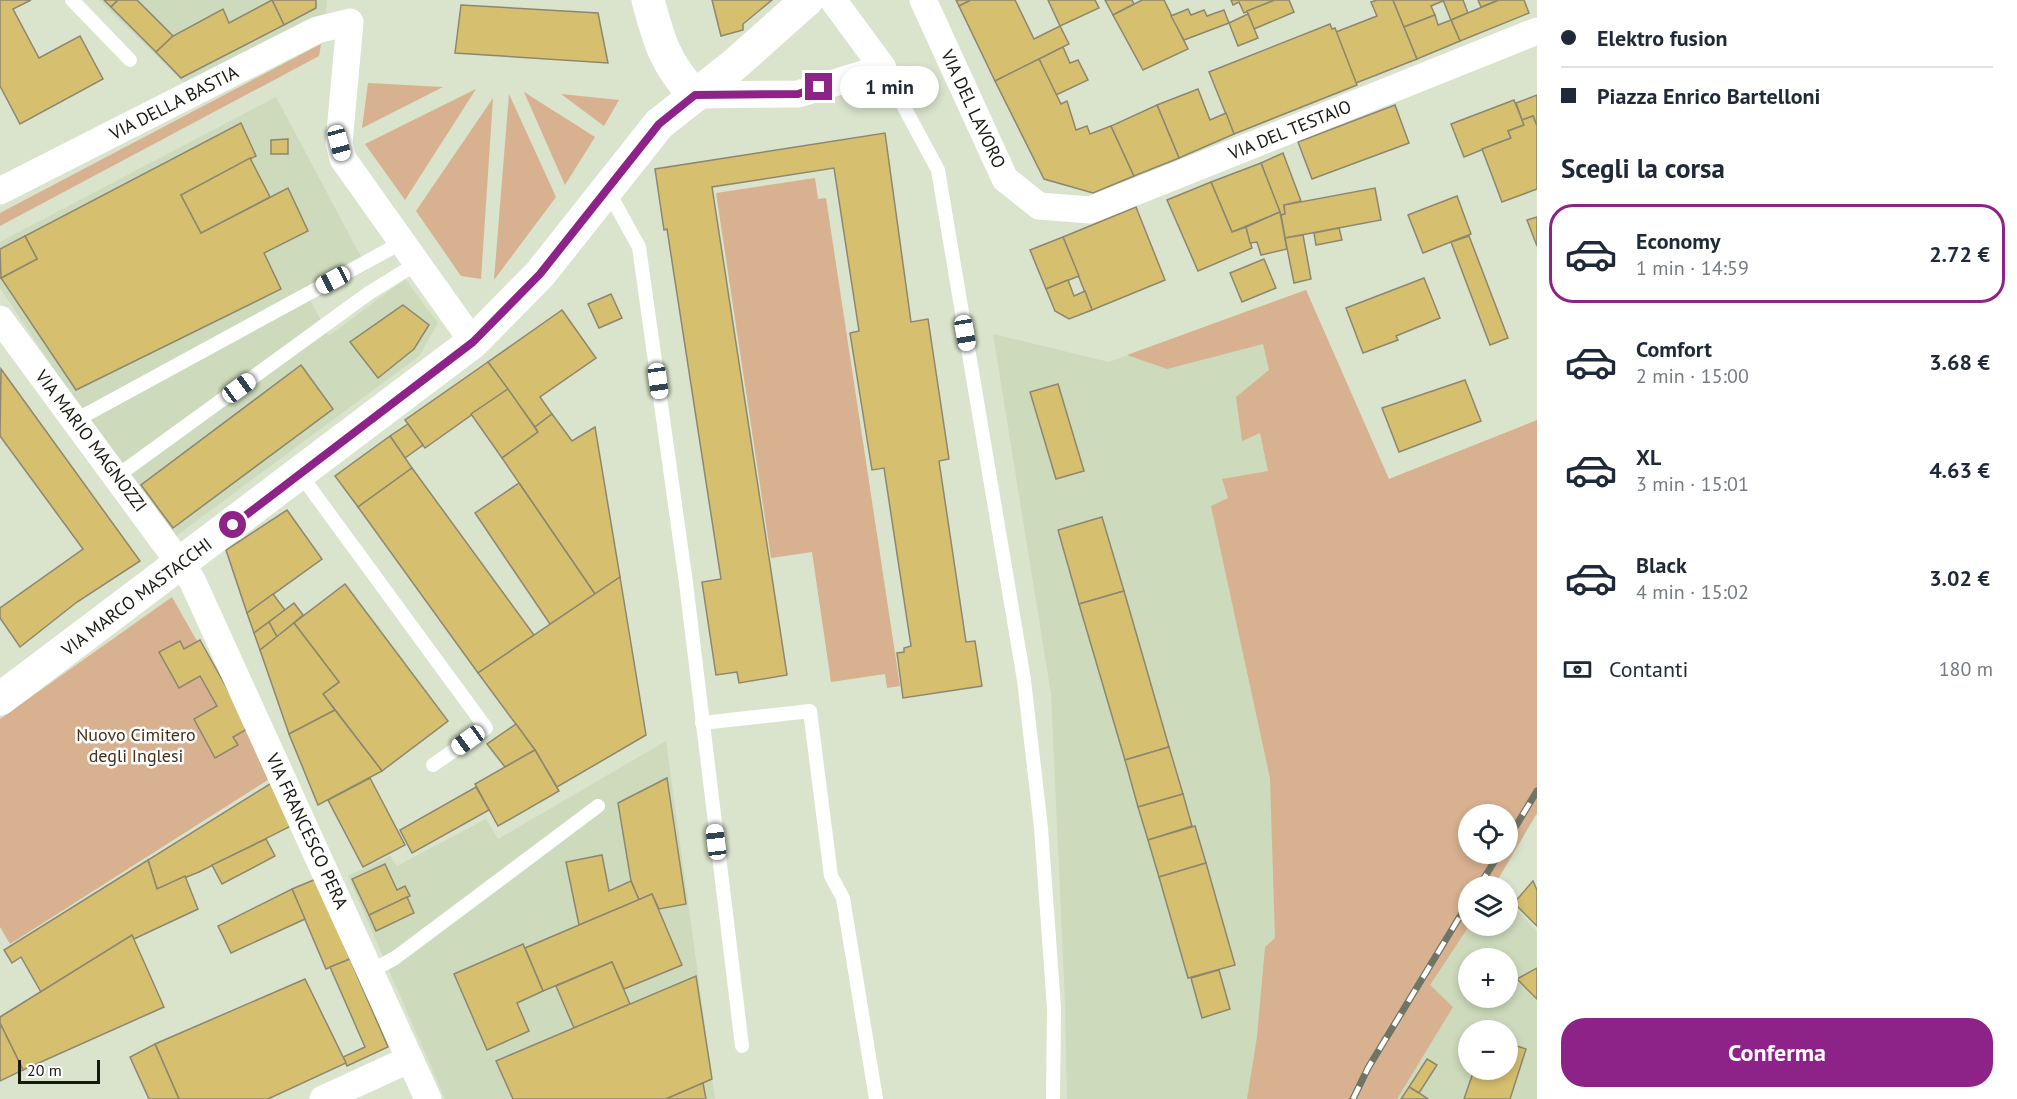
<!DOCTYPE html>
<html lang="it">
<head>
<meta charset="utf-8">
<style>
  :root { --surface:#fff; --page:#f6f6f7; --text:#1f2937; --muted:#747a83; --line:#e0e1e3; --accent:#8d2388 }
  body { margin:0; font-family:"PT Sans",sans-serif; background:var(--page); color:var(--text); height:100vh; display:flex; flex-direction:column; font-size:22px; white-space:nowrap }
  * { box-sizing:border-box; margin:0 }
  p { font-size:20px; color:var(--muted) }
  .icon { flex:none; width:33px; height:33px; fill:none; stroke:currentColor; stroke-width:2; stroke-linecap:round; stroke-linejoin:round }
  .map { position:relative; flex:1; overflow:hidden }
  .details { display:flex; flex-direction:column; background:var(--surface); width:480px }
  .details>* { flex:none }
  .hud { display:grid; align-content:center; height:132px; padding:0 24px; background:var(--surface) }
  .fabs { position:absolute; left:1458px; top:804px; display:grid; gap:12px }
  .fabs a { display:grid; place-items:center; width:60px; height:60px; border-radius:50%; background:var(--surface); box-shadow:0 3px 9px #0003; font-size:30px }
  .scale { position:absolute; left:18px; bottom:15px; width:82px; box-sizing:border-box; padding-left:6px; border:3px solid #161910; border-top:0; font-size:16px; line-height:21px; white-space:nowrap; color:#161910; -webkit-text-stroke:4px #fff; paint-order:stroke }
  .end { position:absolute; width:27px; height:27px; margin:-14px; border:8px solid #8d2388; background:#fff; box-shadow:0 0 0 3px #fff }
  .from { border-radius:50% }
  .bubble { position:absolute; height:42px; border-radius:21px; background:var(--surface); box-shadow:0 3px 9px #0003; font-size:20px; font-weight:800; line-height:42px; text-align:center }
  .car { position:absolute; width:18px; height:36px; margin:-18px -9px; border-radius:8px; box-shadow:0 0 4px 2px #0007; background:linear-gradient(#fff 24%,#345 0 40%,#fff 0 76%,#345 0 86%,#fff 0) }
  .hud b { display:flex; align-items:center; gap:21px; height:57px; font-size:22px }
  .hud b+b { border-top:2px solid var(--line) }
  .hud i { width:15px; height:15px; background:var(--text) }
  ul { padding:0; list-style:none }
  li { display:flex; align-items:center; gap:18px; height:99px; margin:0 12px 9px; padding:0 12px; border:3px solid transparent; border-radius:24px }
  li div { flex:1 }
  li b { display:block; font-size:22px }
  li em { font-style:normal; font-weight:800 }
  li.current { border-color:var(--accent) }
  li>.icon { width:54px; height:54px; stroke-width:1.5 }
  h2 { padding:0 24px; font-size:27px; line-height:72px }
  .pay { display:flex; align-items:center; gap:15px; height:66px; padding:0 24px; font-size:22px }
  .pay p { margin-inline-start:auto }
  .action { display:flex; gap:12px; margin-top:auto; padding:12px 24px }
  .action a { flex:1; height:69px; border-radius:24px; background:var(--accent); color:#fff; font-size:24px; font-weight:800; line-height:69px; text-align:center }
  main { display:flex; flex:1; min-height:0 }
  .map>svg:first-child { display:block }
  .built { fill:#cddabb; fill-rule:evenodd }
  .green { fill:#d7b190; fill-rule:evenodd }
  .building { fill:#d6bf6f; stroke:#8d8770; stroke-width:1.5 }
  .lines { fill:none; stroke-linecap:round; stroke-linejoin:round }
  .lane { stroke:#fff; stroke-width:14 }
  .street { stroke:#fff; stroke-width:27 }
  .secondary { stroke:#fff; stroke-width:33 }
  .rail-casing { stroke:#6f7565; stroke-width:7 }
  .rail { stroke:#fff; stroke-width:4.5; stroke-dasharray:14; stroke-linecap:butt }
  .route { stroke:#8d2388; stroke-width:8 }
  .labels { text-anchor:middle; stroke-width:5; stroke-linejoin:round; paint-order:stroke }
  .street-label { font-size:18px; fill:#161910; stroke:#fff }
  .park-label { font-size:18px; fill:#472d14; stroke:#fff }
</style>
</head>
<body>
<main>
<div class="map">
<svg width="1537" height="1099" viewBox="0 0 1537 1099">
  <rect width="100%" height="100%" fill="#dae3cb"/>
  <g class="built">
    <polygon points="99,0 327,0 326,13 184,83"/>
    <polygon points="276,97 368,270 310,300 329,336 405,279 438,323 419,356 176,536 127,479 0,288 0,242"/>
    <path d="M1306,290l83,189 148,-59v393l-43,73h-26v40h40v-25l29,30v168h-470l-2,-98 -14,-307 -58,-360 116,28zM1468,814h40v40h-40zM1468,958h40v40h-40zM1468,1030h40v40h-40z"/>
    <polygon points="666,741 715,1099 445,1099 348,876 390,856 397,866 486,819 498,839"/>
  </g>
  <g class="green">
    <polygon points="321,44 319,56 0,226 0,213"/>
    <polygon points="368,83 443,87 362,128"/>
    <polygon points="476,89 405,200 365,144"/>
    <polygon points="524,92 595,137 565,185"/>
    <polygon points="509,94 556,197 494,280"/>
    <polygon points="561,94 619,100 604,126"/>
    <polygon points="493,98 481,279 461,276 416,211"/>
    <polygon points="815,178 818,199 826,198 900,686 887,688 885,674 831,682 812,552 771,558 716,193"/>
    <path d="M1306,290l83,189 148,-59v393l-43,73h-26l1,40 -39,59 23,22 -56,92h-150l10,-62 8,-90 10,-9 -5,-160 -59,-272 17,-8 -6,-19 46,-8 -8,-38 -18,8 -6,-44 33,-27 -6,-26 -96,25 -40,-14zM1468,814h40v40h-40z"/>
    <polygon points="172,597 197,641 200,640 249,728 245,730 271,778 10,944 0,927 0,719"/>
  </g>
  <g class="building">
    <polygon points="0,0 31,0 13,9 39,58 80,36 103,79 20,124 0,86"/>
    <polygon points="104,0 118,0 111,7"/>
    <polygon points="118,0 137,0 173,36 156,52 111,7"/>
    <polygon points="272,0 316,0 316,8 284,25"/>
    <polygon points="272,0 284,25 181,78 156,52 173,36 223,9 229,23"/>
    <polygon points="712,0 772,0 743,24 743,30 721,36"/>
    <polygon points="956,0 971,0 959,6"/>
    <polygon points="971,0 1015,0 1034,39 1060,26 1069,44 995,81 959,6"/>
    <polygon points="1048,0 1095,0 1099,8 1060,26"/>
    <polygon points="1105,0 1132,0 1134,4 1113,15"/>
    <polygon points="1142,0 1164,0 1188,49 1143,70 1113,15"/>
    <polygon points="1231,0 1275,0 1244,13 1239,2 1233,5"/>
    <polygon points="1275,0 1289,0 1294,12 1254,29 1247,11"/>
    <polygon points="1377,0 1393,0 1417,59 1356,83 1336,32 1377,16 1371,2"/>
    <polygon points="1393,0 1443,0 1443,1 1431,6 1435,15 1404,27"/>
    <polygon points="1463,0 1468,13 1451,20 1443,0"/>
    <polygon points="1478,0 1499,0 1481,7"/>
    <polygon points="1499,0 1524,0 1529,13 1460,41 1451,20"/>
    <polygon points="461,5 598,13 608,63 455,53"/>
    <polygon points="1188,9 1191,15 1204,10 1207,16 1224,10 1229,23 1184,40 1171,16"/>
    <polygon points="1248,14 1258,38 1238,46 1229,23"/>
    <polygon points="1435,15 1438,25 1451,20 1460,41 1417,59 1404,27"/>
    <polygon points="1330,24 1332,29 1335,28 1357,85 1234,134 1209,72"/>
    <polygon points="1063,47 1070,63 1078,60 1088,80 1056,95 1039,59"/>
    <polygon points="1039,59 1061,104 1067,101 1076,130 1087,126 1090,134 1111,126 1134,176 1093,193 1044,179 995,81"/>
    <polygon points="1198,89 1210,120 1226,113 1234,134 1179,158 1157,105"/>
    <polygon points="1537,95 1537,126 1533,116 1522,120 1516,103"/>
    <polygon points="1514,100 1524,125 1508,131 1511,138 1464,157 1451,124"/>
    <polygon points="1157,105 1179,158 1134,176 1111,126"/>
    <polygon points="1395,105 1409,143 1312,179 1298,142"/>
    <polygon points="1533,116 1537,126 1537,189 1502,202 1482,149 1511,138 1508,131 1524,125 1522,120"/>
    <polygon points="241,123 256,156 181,195 201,233 288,188 308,231 264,253 281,289 76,390 1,278 37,259 25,236"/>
    <polygon points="885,133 911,322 928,319 949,459 939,461 966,642 975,641 982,686 903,698 897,653 904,652 904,648 911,646 884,468 872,470 850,333 859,331 834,168 712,187 787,675 739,683 737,672 716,675 702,582 721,579 667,229 664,230 655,169"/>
    <polygon points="288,139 288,154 271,154 271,140"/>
    <polygon points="1283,153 1301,201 1284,205 1285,214 1281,215 1261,163"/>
    <polygon points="250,158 270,197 201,233 181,195"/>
    <polygon points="1261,163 1280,212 1232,232 1211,182"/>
    <polygon points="1211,182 1232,232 1246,227 1252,248 1198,271 1167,200"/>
    <polygon points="1375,188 1381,220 1285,238 1281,215 1285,214 1284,205"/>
    <polygon points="1457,196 1471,234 1423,253 1408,215"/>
    <polygon points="1136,207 1165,280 1092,310 1063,237"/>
    <polygon points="1280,212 1287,249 1261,255 1257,242 1250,243 1246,227"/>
    <polygon points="1537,217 1537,246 1527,220"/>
    <polygon points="1339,228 1342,240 1316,245 1314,233"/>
    <polygon points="1303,235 1311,279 1294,283 1285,238"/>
    <polygon points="25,236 37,259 1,278 0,249"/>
    <polygon points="1469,236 1508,338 1490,345 1451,242"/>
    <polygon points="1063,237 1079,276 1046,289 1030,250"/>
    <polygon points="1264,259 1276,288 1242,302 1230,273"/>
    <polygon points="1424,278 1440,318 1396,336 1398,340 1363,353 1346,308"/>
    <polygon points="1068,280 1074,296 1085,291 1092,310 1069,319 1055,311 1046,289"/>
    <polygon points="611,294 622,318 599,328 588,304"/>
    <polygon points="403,305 429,325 414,349 378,378 350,342"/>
    <polygon points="562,310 596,358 540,397 552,414 535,427 488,362"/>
    <polygon points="488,362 508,389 425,448 405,420"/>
    <polygon points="301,365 333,409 173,528 141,485"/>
    <polygon points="1,369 140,561 77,602 20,647 0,618 0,608 83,549 0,436"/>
    <polygon points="1465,380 1481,421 1399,452 1382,408"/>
    <polygon points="1058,384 1084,471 1056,479 1030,392"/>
    <polygon points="508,389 538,432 502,458 471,414"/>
    <polygon points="552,414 572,441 595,427 620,577 595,594 502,458 538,432 535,427"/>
    <polygon points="408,424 423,445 405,458 390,436"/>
    <polygon points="390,436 412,468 358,507 335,476"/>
    <polygon points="412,468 534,635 478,673 358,507"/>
    <polygon points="519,483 595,594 550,624 475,513"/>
    <polygon points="287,510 322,559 247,613 226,550"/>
    <polygon points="1102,517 1124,591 1079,604 1058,530"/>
    <polygon points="620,577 646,735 557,787 535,750 478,673"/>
    <polygon points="345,584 448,721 382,771 323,694 339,682 294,623"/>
    <polygon points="1124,591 1169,747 1125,760 1079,604"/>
    <polygon points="273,594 285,610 254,633 247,613"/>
    <polygon points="294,603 303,615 277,637 269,622"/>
    <polygon points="269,622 277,637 260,650 254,633"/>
    <polygon points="294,623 339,682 323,694 335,710 289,734 260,650"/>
    <polygon points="200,640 249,728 233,737 238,745 215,758 194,719 217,706 200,676 179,688 159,652 180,641 184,649"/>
    <polygon points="335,710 382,771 318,805 289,734"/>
    <polygon points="516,724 535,750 505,767 487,744"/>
    <polygon points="1169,747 1183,794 1138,807 1125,760"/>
    <polygon points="535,750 559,791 498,826 475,784"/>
    <polygon points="370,778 405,845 363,867 328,800"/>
    <polygon points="667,778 686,904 659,909 652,894 639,900 631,881 618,803"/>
    <polygon points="273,782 291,826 199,872 157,889 148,860"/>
    <polygon points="476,787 489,810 412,853 400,830"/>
    <polygon points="1183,794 1192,826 1148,840 1138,807"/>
    <polygon points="1195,826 1206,863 1159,877 1148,840"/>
    <polygon points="266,839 275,856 222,884 212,865"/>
    <polygon points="602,855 609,891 631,881 639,900 579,925 566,862"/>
    <polygon points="148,860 157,889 185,876 198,909 134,939 132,935 41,992 21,957 12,963 4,950"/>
    <polygon points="1206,863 1235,965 1188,978 1159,877"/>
    <polygon points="385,864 397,890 405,886 410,896 369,915 352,879"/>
    <polygon points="316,879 350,959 326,969 292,889"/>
    <polygon points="1533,881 1537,890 1537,926 1514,903"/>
    <polygon points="292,889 305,919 231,953 218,926"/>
    <polygon points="652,894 682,965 624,989 612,962 543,991 525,948"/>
    <polygon points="407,897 414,913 376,931 369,915"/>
    <polygon points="132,935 164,1007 23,1070 0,1023 0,1017"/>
    <polygon points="523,944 543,991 517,1003 529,1031 487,1050 454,974"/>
    <polygon points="350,959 388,1047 347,1066 343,1057 365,1047 330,967"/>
    <polygon points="612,962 630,1004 574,1028 556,986"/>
    <polygon points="1537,968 1537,999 1517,979"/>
    <polygon points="1219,970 1230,1009 1202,1018 1191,978"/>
    <polygon points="696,976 712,1079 666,1099 513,1099 496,1061"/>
    <polygon points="305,979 346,1063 268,1099 179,1099 155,1044"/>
    <polygon points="0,1023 23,1070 0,1081"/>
    <polygon points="1508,1043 1526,1049 1510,1099 1464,1099 1474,1070 1508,1070"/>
    <polygon points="155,1044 179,1099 149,1099 130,1057"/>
    <polygon points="1427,1059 1437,1065 1419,1093 1409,1087"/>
    <polygon points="703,1083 706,1099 666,1099"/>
    <polygon points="1409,1087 1419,1093 1428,1099 1401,1099"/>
  </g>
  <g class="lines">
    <g class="lane">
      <polyline points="72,0 130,60"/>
      <polyline points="883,68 938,170 1024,680 1041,828 1054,1008 1053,1099"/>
      <polyline points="608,191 639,247 686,583 742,1046"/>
      <polyline points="76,420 401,243"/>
      <polyline points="300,474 486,728 433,765"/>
      <polyline points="117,476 369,293 416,264"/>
      <polyline points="702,723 810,711 831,876 843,898 876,1099"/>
      <polyline points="371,971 395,958 598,806"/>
    </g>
    <g class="street">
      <polyline points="923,0 1005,179 1039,206 1090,210 1537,31"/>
      <polyline points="695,95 798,94 883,68 833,0"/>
      <polyline points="0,191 317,30 350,22 339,143 343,159 473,342"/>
      <polyline points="0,319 192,580 428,1099"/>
      <polyline points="323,1099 410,1059"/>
    </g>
    <g class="secondary">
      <path d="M648,0c11,41 17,64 47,95"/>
      <polyline points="0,699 473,342 540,274 659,124 734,65 807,0"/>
    </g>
    <g class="rail-casing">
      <g id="rail">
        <polyline points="1508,839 1537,791"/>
        <polyline points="1479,886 1499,854"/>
        <polyline points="1353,1099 1368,1068 1468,903"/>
      </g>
    </g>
    <use href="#rail" class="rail"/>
  </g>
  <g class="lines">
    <polyline class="route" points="233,525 473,342 540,274 659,124 695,95 798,94 819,87"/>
  </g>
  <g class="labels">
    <g class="street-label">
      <text transform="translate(174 103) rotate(-27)" y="6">VIA DELLA BASTIA</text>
      <text transform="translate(973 109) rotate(65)" y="6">VIA DEL LAVORO</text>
      <text transform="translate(1290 130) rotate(-22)" y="6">VIA DEL TESTAIO</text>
      <text transform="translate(91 441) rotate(53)" y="6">VIA MARIO MAGNOZZI</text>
      <text transform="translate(137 597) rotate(-37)" y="6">VIA MARCO MASTACCHI</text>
      <text transform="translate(307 831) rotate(65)" y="6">VIA FRANCESCO PERA</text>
    </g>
    <g class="park-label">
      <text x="136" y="741">Nuovo Cimitero<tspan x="136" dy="21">degli Inglesi</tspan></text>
    </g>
  </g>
</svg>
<div class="fabs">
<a><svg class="icon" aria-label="locate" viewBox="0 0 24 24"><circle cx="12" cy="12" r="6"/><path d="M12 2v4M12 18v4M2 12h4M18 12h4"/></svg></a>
<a><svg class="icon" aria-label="layers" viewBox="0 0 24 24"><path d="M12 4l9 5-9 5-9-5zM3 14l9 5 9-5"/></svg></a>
<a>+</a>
<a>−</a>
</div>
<div class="scale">20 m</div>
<i class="end from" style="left:233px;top:525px"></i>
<i class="end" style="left:819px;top:87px"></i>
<div class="bubble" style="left:840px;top:66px;width:99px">1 min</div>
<i class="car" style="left:339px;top:143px;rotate:165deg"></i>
<i class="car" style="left:333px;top:280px;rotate:242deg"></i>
<i class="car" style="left:965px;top:333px;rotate:170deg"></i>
<i class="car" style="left:658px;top:381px;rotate:172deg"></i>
<i class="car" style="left:239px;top:388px;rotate:54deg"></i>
<i class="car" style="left:468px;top:740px;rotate:234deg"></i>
<i class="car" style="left:716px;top:842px;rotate:353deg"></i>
</div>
<section class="details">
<div class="hud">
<b><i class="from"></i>Elektro fusion</b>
<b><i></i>Piazza Enrico Bartelloni</b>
</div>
<h2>Scegli la corsa</h2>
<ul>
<li class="current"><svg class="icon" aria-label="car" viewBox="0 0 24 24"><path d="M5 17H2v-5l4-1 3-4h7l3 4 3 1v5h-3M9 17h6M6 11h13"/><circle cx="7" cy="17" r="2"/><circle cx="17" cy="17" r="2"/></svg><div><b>Economy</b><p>1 min · 14:59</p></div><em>2.72 €</em></li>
<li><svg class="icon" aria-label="car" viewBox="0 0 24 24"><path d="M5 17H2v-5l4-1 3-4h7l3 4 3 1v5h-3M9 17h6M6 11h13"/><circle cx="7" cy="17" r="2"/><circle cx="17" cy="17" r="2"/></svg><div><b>Comfort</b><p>2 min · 15:00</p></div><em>3.68 €</em></li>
<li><svg class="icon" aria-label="car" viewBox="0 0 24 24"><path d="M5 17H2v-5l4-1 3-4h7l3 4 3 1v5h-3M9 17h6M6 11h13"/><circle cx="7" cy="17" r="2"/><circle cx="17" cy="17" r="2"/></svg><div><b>XL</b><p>3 min · 15:01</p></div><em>4.63 €</em></li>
<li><svg class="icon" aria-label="car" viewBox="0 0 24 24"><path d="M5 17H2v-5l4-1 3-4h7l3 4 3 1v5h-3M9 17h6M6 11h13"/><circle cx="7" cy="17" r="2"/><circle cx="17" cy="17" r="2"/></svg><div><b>Black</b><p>4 min · 15:02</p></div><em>3.02 €</em></li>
</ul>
<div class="pay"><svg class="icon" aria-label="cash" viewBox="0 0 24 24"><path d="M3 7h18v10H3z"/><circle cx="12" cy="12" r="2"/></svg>Contanti<p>180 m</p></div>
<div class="action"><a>Conferma</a></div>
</section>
</main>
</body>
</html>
